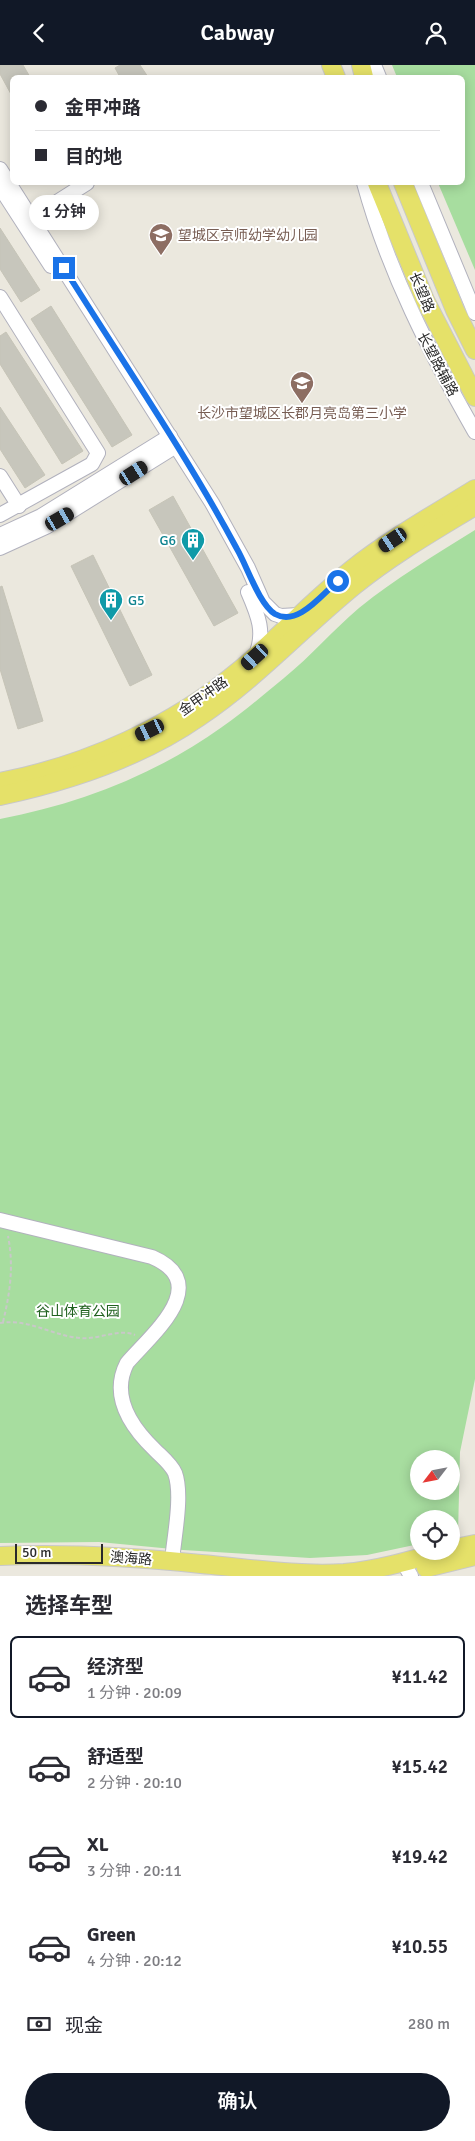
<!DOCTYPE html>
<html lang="zh">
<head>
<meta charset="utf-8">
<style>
  :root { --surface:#fff; --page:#f7f7f7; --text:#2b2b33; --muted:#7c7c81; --line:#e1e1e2; --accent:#111827 }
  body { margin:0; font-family:Signika,"Noto Sans SC",sans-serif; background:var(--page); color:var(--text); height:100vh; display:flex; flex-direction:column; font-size:19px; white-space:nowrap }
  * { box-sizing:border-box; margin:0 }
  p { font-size:16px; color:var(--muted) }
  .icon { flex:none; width:28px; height:28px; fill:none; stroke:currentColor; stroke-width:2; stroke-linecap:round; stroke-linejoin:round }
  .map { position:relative; height:1511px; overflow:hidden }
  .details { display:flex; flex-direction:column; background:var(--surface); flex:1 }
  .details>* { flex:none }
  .top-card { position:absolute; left:10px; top:10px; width:455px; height:110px; border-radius:8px; box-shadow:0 2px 12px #0003; display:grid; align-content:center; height:110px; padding:0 25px; background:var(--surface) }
  .needle { width:32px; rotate:238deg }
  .fabs { position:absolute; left:410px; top:1385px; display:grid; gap:10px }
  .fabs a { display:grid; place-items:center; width:50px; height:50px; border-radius:50%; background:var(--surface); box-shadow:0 2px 12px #0003; font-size:25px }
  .scale { position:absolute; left:15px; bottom:12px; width:88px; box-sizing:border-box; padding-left:5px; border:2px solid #2a2a2a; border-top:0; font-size:14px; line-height:18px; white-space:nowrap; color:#2a2a2a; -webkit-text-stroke:4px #fff; paint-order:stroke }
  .end { position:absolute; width:22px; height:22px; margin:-11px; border:6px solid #1a73e8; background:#fff; box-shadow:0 0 0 2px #fff }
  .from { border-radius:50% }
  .bubble { position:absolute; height:35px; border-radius:18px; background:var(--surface); box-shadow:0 2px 12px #0003; font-size:16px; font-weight:600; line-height:35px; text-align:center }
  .car { position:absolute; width:15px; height:30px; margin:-15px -8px; border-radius:6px; box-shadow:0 0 4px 1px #0007; background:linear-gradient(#222 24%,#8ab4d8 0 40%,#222 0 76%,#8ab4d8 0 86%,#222 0) }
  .top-card b { display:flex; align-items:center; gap:18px; height:48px; font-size:19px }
  .top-card b+b { border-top:1px solid var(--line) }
  .top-card i { width:12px; height:12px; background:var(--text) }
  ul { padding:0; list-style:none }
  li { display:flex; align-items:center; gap:15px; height:82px; margin:0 10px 8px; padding:0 15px; border:2px solid transparent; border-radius:8px }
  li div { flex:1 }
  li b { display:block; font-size:19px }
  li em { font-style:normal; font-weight:600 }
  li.selected { border-color:var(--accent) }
  li>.icon { width:45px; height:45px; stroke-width:1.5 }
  h2 { padding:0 25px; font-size:22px; line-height:60px }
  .pay { display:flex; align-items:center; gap:12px; height:55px; padding:0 25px; font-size:19px }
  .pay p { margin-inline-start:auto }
  .primary-button { display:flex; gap:10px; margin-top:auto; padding:10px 25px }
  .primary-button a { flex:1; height:58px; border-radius:30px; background:var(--accent); color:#fff; font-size:20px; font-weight:600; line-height:58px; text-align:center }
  header { display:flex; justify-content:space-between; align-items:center; height:65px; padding:0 25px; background:var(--accent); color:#fff; font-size:22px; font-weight:600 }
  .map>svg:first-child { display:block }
  .green { fill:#a7dd9f; fill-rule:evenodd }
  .building { fill:#c7c6bc; stroke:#c6c4b7 }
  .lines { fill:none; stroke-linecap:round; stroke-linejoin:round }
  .minor-casing { stroke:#b1b1bd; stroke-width:16 }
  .major-casing { stroke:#c8c8c8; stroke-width:20 }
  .path { stroke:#c8c8c8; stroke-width:2; stroke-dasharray:4 2.5; stroke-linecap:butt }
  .minor { stroke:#fff; stroke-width:14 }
  .major { stroke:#e5e169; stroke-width:18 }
  .route { stroke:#1a73e8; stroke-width:6 }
  .labels { text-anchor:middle; stroke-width:4; stroke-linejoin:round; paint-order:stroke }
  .education-label { font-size:14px; fill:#785e54; stroke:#fff; text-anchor:start }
  .street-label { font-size:14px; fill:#2a2a2a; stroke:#fff }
  .culture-label { font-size:14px; fill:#0d838f; stroke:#fff; text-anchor:end }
  .park-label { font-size:14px; fill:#216220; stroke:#fff }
</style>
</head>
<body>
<header><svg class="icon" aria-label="back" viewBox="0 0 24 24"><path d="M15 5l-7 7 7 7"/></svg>Cabway<svg class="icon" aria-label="person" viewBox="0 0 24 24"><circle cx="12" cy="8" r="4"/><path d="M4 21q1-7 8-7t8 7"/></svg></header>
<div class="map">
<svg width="475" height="1511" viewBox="0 0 475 1511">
  <rect width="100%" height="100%" fill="#ebe8de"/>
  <g class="green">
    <polygon points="392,0 475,0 475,205 438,118 462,118 462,12 397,12"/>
    <path d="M475,465v849l-15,73 -2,83 -7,2v-18h-32v25l-52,11 -57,3 -127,-8 -84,-8 -99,1v-724c79,-15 157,-45 222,-92 22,-15 42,-33 62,-49 27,-22 49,-48 75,-70 37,-30 76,-53 116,-78zM419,1394h32v32h-32z"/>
  </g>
  <g class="building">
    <polygon points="0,0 23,0 30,12 12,12 12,31 0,9"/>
    <polygon points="120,0 140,0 148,12 120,12 115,3"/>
    <polygon points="0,163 40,225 21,237 0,204"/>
    <polygon points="51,241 132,370 112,382 31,254"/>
    <polygon points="6,267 83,386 62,399 0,299 0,271"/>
    <polygon points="0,342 45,410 25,423 0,384"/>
    <polygon points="173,431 238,548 214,561 149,445"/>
    <polygon points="93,490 152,610 130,621 71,501"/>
    <polygon points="2,521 43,656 18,664 0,604 0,522"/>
  </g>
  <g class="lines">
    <g class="minor-casing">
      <g id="minor">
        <polyline points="374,0 379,12"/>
        <polyline points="0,104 212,438 248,503 263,537 275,549 281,551 299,550"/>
        <path d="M364,118c24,88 66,170 111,249"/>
        <polyline points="421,118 475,248"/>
        <polyline points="0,122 51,201"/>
        <polyline points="24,158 87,118"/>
        <polyline points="0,232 98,388 92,399 0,450"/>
        <polyline points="0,411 19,441"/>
        <polyline points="0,470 41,451 170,371"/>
        <polyline points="0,483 46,462 176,381"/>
        <path d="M248,527c10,23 18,41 7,65"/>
        <path d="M0,1155l152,37c62,27 0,77 -25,106 -17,33 4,64 28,87 7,7 16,14 20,23 8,22 -1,64 -3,88"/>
        <polyline points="403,1497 411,1511"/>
      </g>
    </g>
    <g class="major-casing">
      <g id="major">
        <polyline points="331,0 336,12"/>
        <polyline points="361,0 364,12"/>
        <polyline points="377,118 425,235 475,332"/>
        <polyline points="403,118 455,245 475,285"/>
        <path d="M0,717c88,-17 173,-56 241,-113 38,-32 71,-68 110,-99 39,-31 82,-55 124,-81"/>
        <path d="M0,731c70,-15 140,-38 199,-79 57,-38 103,-89 156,-132 37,-30 79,-54 120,-79"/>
        <polyline points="451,1484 475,1479"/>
        <path d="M0,1491c67,-3 134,1 201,8 47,4 95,12 143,9 34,-3 68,-13 100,-22"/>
        <polyline points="426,1503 475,1491"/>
      </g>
    </g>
    <g class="path">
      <path d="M3,1257c7,-29 11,-56 5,-86"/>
      <path d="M0,1258c28,-5 53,13 80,15 18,2 39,-10 55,-3"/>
    </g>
    <use href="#minor" class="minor"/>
    <use href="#major" class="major"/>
  </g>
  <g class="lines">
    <path class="route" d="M64,203c58,93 121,184 173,281 10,17 22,55 38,65 23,13 47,-20 63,-33"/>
  </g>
  <defs>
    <g id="school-pin" transform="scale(1.25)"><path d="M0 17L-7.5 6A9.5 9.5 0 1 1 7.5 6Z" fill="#8d6e63" stroke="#fff"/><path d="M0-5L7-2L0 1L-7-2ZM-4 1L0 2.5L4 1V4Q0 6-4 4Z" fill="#fff"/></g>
    <g id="building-pin" transform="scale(1.25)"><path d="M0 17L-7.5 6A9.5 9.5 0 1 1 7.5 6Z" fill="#0f9aa8" stroke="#fff"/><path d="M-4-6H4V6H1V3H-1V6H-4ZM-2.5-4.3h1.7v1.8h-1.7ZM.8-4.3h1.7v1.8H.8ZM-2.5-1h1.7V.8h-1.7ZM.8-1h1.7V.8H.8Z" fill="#fff"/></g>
  </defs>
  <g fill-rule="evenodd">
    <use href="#school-pin" x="161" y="170"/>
    <use href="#school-pin" x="302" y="318"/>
    <use href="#building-pin" x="193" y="475"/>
    <use href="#building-pin" x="111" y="535"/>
  </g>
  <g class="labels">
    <g class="education-label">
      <text x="178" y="175">望城区京师幼学幼儿园</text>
      <text x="302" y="353" text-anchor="middle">长沙市望城区长郡月亮岛第三小学</text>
    </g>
    <g class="street-label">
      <text transform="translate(422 227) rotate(67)" y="5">长望路</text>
      <text transform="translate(438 299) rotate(62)" y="5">长望路辅路</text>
      <text transform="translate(203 631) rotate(-35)" y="5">金甲冲路</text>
      <text transform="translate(131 1493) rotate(4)" y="5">澳海路</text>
    </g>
    <g class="culture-label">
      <text x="176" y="480">G6</text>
      <text x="128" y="540" text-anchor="start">G5</text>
    </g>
    <g class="park-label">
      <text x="78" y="1251">谷山体育公园</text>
    </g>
  </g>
</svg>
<div class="fabs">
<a><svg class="needle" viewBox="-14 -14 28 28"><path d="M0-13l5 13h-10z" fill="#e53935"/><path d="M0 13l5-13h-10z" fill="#7c7c81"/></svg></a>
<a><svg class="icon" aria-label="locate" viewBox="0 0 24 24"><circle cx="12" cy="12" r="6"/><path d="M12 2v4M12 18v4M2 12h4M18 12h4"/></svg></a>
</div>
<div class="scale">50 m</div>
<i class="end from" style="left:338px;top:516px"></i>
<i class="end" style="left:64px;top:203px"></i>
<div class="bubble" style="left:29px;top:130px;width:70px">1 分钟</div>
<i class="car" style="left:134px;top:408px;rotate:58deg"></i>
<i class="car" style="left:60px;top:454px;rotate:60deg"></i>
<i class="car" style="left:393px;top:475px;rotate:236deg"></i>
<i class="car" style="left:255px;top:592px;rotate:228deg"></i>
<i class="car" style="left:150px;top:665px;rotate:244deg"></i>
<div class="top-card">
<b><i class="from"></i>金甲冲路</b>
<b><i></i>目的地</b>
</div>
</div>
<section class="details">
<h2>选择车型</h2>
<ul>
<li class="selected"><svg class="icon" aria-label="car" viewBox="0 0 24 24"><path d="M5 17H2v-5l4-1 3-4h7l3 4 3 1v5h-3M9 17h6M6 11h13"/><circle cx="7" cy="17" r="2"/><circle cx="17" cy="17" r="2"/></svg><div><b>经济型</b><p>1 分钟 · 20:09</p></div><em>¥11.42</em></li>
<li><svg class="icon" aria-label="car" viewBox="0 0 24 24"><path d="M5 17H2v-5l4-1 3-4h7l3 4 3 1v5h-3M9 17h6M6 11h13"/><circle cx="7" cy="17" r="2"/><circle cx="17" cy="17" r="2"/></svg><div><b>舒适型</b><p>2 分钟 · 20:10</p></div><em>¥15.42</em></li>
<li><svg class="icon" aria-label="car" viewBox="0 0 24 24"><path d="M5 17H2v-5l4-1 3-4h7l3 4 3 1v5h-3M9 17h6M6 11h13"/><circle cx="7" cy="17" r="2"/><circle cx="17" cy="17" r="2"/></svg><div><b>XL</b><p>3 分钟 · 20:11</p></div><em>¥19.42</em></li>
<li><svg class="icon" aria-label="car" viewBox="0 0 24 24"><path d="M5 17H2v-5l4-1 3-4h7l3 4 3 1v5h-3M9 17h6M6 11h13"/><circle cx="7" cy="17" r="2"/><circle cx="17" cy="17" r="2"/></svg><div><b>Green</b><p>4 分钟 · 20:12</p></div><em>¥10.55</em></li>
</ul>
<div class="pay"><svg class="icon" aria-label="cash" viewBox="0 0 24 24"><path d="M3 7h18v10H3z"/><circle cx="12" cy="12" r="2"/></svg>现金<p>280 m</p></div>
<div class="primary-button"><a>确认</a></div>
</section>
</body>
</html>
